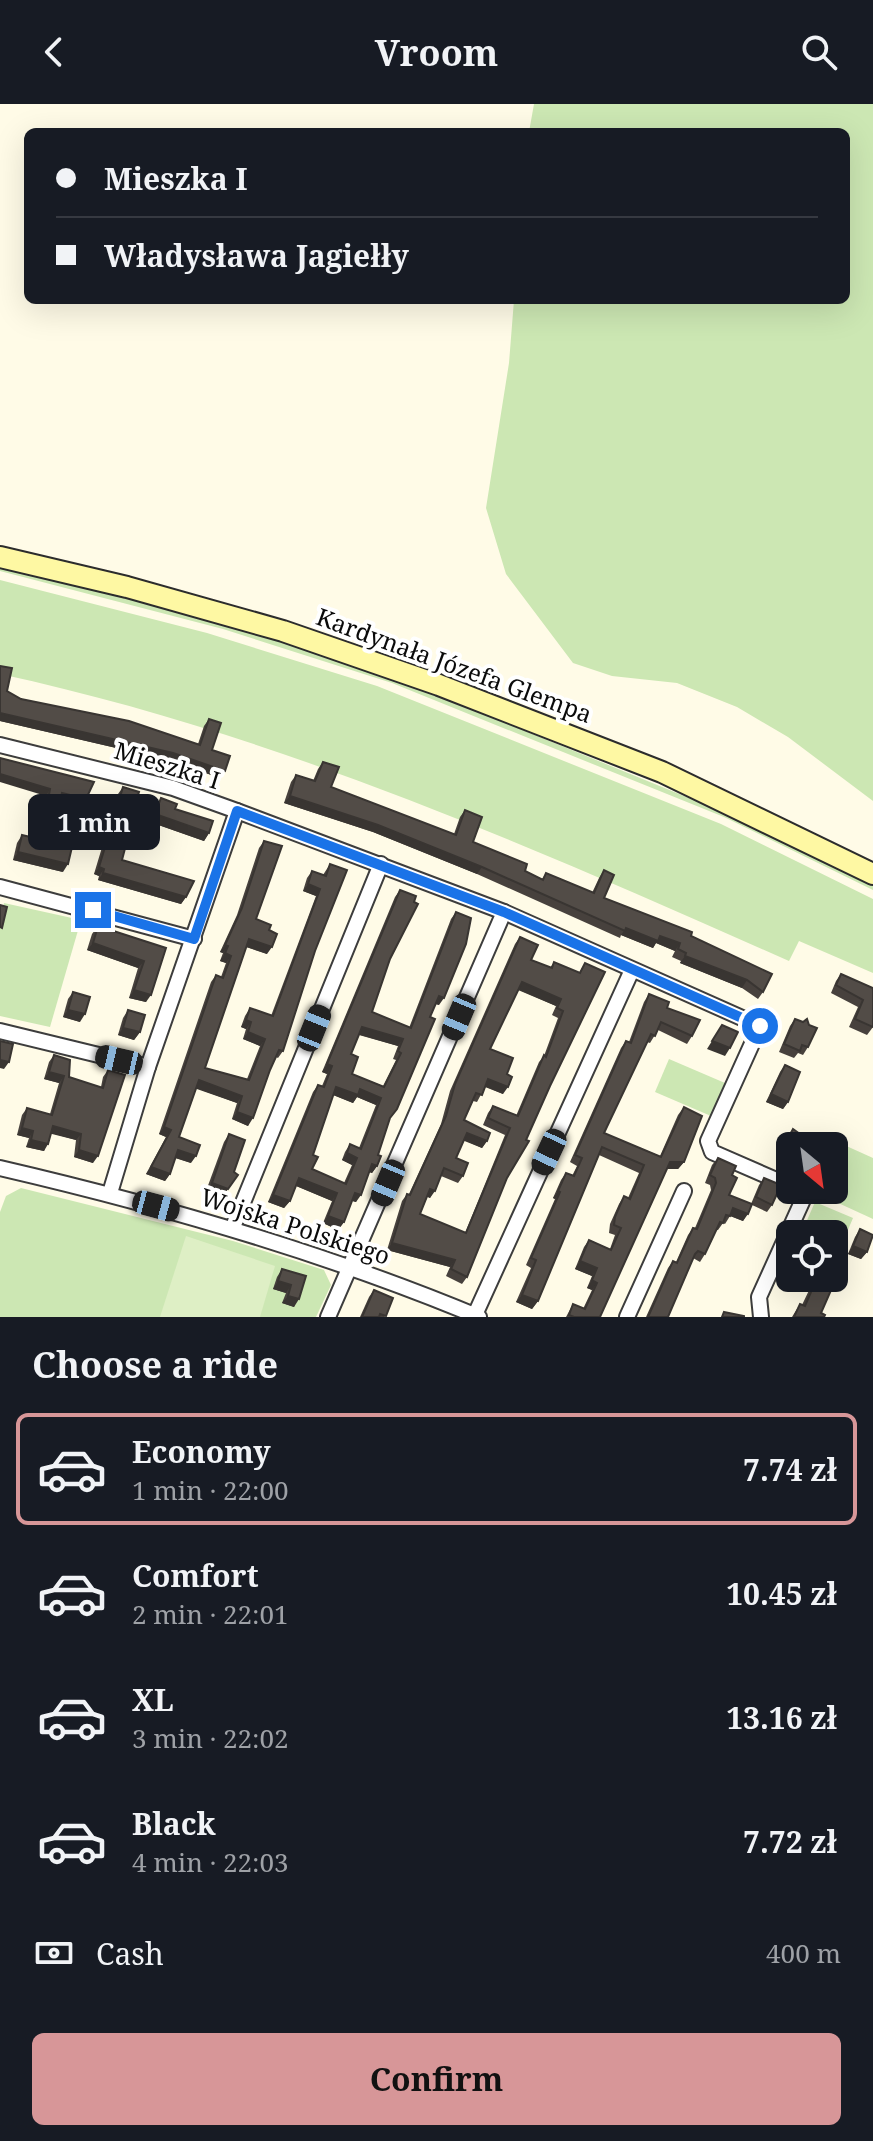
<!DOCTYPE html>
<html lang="en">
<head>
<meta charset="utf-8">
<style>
  :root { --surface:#171b24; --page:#242831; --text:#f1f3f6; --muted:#9ea1a6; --line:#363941; --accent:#d79698 }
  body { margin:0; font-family:"Noto Serif",serif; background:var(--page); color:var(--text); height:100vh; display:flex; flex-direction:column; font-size:30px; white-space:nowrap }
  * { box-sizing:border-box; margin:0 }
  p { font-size:26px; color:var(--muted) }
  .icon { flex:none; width:44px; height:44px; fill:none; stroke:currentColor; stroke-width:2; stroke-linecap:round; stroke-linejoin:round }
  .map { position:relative; height:1213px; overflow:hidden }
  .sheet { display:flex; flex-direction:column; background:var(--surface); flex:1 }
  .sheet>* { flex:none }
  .hud { position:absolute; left:24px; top:24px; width:826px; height:176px; border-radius:12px; box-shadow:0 8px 32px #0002; display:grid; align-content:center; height:176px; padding:0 32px; background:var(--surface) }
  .needle { width:52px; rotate:151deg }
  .buttons { position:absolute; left:776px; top:1028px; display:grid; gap:16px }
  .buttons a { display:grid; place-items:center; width:72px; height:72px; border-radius:12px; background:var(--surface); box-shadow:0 8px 32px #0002; font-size:40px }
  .end { position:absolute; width:36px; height:36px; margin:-18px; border:10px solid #1a73e8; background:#fff; box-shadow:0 0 0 4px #fff }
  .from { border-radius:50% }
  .bubble { position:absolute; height:56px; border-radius:12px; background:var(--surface); box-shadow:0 8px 32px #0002; font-size:26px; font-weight:700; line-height:56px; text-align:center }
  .car { position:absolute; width:24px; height:48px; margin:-24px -12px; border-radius:10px; box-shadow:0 0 6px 2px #0007; background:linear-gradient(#222 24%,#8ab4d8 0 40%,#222 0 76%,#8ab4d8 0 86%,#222 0) }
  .hud b { display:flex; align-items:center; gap:28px; height:76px; font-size:30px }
  .hud b+b { border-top:2px solid var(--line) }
  .hud i { width:20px; height:20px; background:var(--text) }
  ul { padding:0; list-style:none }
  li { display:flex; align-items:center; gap:24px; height:112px; margin:0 16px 12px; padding:0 16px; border:4px solid transparent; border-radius:12px }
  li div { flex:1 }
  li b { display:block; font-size:30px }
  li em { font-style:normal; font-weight:700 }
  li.current { border-color:var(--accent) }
  li>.icon { width:72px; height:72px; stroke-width:1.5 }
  h2 { padding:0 32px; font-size:36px; line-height:96px }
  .pay { display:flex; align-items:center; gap:20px; height:88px; padding:0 32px; font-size:30px }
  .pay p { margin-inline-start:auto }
  .button { display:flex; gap:16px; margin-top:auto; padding:16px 32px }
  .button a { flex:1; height:92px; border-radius:12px; background:var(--accent); color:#111; font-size:32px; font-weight:700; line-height:92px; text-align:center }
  header { display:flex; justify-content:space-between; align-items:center; height:104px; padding:0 32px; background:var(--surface); font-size:36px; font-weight:700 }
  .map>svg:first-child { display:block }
  .green { fill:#cce7b3 }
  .pitch { fill:#deefc5 }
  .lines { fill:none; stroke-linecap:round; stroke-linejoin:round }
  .minor-casing { stroke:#3d3d3d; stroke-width:18 }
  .secondary-casing { stroke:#2c2c2c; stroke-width:24 }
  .minor { stroke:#fff; stroke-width:14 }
  .secondary { stroke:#fef8a3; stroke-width:20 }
  .wall { fill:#47413d; fill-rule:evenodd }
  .shaded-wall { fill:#393532 }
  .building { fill:#524c47; stroke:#393532; stroke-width:2; fill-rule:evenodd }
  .route { stroke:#1a73e8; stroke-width:10 }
  .labels { text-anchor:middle; stroke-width:8; stroke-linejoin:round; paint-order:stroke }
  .street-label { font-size:24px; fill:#0a0a0a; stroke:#fff }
</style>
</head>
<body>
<header><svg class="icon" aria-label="back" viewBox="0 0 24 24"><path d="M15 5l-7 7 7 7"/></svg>Vroom<svg class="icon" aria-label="search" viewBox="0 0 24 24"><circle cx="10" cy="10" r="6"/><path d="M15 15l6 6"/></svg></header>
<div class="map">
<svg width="873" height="1213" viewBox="0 0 873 1213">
  <rect width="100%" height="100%" fill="#fffbe7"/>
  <g class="green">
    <polygon points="534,0 873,0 873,697 788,633 737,603 677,579 612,572 573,559 506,470 486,404 509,259 514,196 846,196 846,28 529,28"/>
    <polygon points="0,461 157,499 396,574 750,719 873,779 873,786 724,713 392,579 223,525 0,467"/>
    <path d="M0,476l207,53 170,53 344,138 152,75v74l-74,-32 -10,20c-257,-114 -512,-227 -789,-287z"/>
    <polygon points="4,799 81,816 50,923 0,912 0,817"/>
    <polygon points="669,955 725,979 711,1012 655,988"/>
    <polygon points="822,1031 873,1054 873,1115 810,1086 834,1086 834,1042 818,1042"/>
    <polygon points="21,1084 233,1137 324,1166 331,1181 316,1213 0,1213 0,1108 6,1092"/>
    <polygon points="815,1098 853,1114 834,1159 834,1130 801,1130"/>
  </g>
  <polygon class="pitch" points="186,1132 275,1162 260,1213 160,1213"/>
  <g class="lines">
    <g class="minor-casing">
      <g id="minor">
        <polyline points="0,641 173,684 237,707 504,808 760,922 708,1037 712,1048 790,1082"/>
        <polyline points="0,783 194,835"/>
        <polyline points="0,927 148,963"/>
        <path d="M0,1064c164,38 323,84 479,149"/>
        <polyline points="110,1089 148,963 237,707"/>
        <polyline points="233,1123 381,760"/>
        <polyline points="328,1213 504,808"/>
        <polyline points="474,1213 632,866"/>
        <polyline points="627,1213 684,1087"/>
        <polyline points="761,1213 759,1193 806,1089 798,1086"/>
      </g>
    </g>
    <g class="secondary-casing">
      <polyline id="secondary" points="0,453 127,483 283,527 439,581 662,668 873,770"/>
    </g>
    <use href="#minor" class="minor"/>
    <use href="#secondary" class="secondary"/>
  </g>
  <g class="wall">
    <polygon points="7,587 21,595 198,640 204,622 209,615 212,646 225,667 220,674 168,656 0,617"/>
    <polygon points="0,654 86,695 81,701 60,697 52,722 40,719 46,692"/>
    <polygon points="323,658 331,683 454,730 460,713 465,706 473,738 525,767 542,775 546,769 592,789 599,774 604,766 604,794 691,832 763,888 758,895 742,884 680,859 681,857 672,853 675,847 656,839 653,844 621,831 620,834 477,770 373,728 284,699 291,678 296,671 313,677 318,665"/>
    <polygon points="123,683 126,728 122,756 186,793 181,800 98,776 99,772 94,770 118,690"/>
    <polygon points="161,694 209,729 204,737 150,718 156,702"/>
    <polygon points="22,731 63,768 13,756 17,739"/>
    <polygon points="264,737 256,815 269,826 267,850 246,843 205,964 247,975 260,942 243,935 246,925 241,923 245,912 250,904 271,912 316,792 303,787 307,774 312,767 323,771 330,760 315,847 283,947 278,954 276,953 270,966 248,1022 232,1015 237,999 196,984 179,1033 191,1059 175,1054 170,1070 165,1077 146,1070 166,1033 159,1030 211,878 216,871 221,873 226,859 220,857 223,849 220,848 237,811 259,744"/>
    <path d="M400,786l-10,69 -18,53 37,16 42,-109 5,-7 -17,93 -4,-1 -46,116 -11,35 -1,11 -5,7 -3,-1 -13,30 -4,-1 -8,21 -6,8 -15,-7 9,-22 -36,-15 -6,15 -6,7 -16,-6 45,-110 5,-7 4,1 5,-12 -5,-2 73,-175zM359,931l39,11 -5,13 3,1 -13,26 -31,-12 -1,-20zM333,991l20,8 4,-6 19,8 -17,43 -9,-4 -5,8 -3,8 10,5 -8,18 -32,-14 1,-14z"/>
    <polygon points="98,822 166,844 146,898 129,894 138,864 87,846 92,830"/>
    <path d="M520,833l11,23 19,8 4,-6 25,11 6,-10 -35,123 -43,92 -40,99 -5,7 -16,-8 4,-9 -63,-17 15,-49 5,-7h2l32,-70 9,-33 65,-147zM518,886l38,16 -4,9 6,3 -14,38 -5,6 -23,54 -23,-10 -5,7 -5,12 22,10 -40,98 -45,-19 7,-18 3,2 11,-22 17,7 5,-7 -7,-18 8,-18 18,8 5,-7 -23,-21 9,-19 4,1 8,-15 18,7 4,-20 -17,-25z"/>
    <polygon points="841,870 873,884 873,923 867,931 849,923 858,903 831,889 836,877"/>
    <polygon points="73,888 80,918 63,913 68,895"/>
    <polygon points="649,890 667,904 692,932 687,940 658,926 650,939 647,938 604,1029 660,1052 678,1011 684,1003 684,1058 678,1065 667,1065 600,1213 566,1213 573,1200 583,1205 592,1186 587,1184 592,1172 575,1165 584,1143 589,1136 610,1145 615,1131 609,1129 610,1120 619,1100 624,1092 628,1094 639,1069 599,1051 538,1197 532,1205 516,1198 531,1164 526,1161 555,1095 553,1094 561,1076 566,1069 572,1072 577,1062 570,1058 621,944 626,937 629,938 644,898"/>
    <polygon points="128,906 140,928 134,936 118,931 123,914"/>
    <polygon points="795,915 808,943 803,951 798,949 794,954 779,948 790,922"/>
    <polygon points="54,951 69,973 101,983 103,973 108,966 93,1059 74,1053 76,1036 51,1029 44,1047 26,1043 29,1034 17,1031 22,1011 27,1004 50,1010 59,979 44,975 49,958"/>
    <polygon points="785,961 788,998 783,1005 766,998 780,968"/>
    <polygon points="793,1025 790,1042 790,1063 776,1055 787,1032"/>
    <polygon points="229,1030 223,1093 206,1087 224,1038"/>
    <polygon points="718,1054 732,1071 729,1091 751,1100 759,1081 764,1074 772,1101 767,1108 752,1101 743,1117 730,1112 725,1120 723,1119 718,1126 716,1126 705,1150 700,1158 693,1154 668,1213 646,1213 668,1164 673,1157 676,1158 688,1131 693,1124 695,1124 711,1086 710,1081 705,1079 712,1061"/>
    <polygon points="860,1125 867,1148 861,1155 848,1150 855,1133"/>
    <polygon points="282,1165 306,1172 294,1203 282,1199 286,1189 273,1185 277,1173"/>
    <polygon points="797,1174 834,1174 821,1209 824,1213 792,1213 800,1200 802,1201 812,1180"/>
    <polygon points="374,1186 385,1213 360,1213 369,1193"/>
  </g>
  <g class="shaded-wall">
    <polygon points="0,609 173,649 225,667 220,674 168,656 0,617"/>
    <polygon points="0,670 50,685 46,692 0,678"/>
    <polygon points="62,689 86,695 81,701 57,696"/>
    <polygon points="290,692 378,721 482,763 477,770 373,728 284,699"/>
    <polygon points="155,710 209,729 204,737 150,718"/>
    <polygon points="45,712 56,715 52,722 40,719"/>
    <polygon points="18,748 68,760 63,768 13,756"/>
    <polygon points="99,763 104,765 99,772 94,770"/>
    <polygon points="103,769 186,793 181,800 98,776"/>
    <polygon points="308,780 320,785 316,792 303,787"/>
    <polygon points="626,824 660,832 680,839 675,847 656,839 653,844 621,831"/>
    <polygon points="249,835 272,843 267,850 244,842"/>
    <polygon points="93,839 144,857 138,864 87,846"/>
    <polygon points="225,841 228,842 223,849 220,848"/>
    <polygon points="225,849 231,852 226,859 220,857"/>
    <polygon points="685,852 747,876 742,884 680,859"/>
    <polygon points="522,878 561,895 556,902 517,885"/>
    <polygon points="134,886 151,891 146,898 129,894"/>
    <polygon points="439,892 444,894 439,901 434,899"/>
    <polygon points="68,906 85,910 80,918 63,913"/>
    <polygon points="246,916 251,918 246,925 241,923"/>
    <polygon points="362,923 403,935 398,942 357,930"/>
    <polygon points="123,924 140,928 134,936 118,931"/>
    <polygon points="248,928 265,935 260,942 243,935"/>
    <polygon points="712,937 730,944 725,952 707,945"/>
    <polygon points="0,956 9,958 4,965 0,964"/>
    <polygon points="327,960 332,962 327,970 322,968"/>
    <polygon points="49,968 64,972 59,979 44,975"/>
    <polygon points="488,975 508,983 503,990 484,982"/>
    <polygon points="199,976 242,992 237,999 194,984"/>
    <polygon points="336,983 360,985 381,994 376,1001 357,993 353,999 331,990"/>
    <polygon points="771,990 788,998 783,1005 766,998"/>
    <polygon points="237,1008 253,1014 248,1022 232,1015"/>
    <polygon points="53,1022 81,1030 76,1036 48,1029"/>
    <polygon points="164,1023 171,1026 166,1033 159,1030"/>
    <polygon points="22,1024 33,1027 29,1034 17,1031"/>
    <polygon points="467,1029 487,1037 482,1044 462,1036"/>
    <polygon points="31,1036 48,1040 44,1047 26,1043"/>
    <polygon points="79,1046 98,1052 93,1059 74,1053"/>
    <polygon points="178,1046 196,1052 191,1059 173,1053"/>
    <polygon points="347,1049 357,1054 352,1061 342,1056"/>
    <polygon points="670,1058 684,1058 678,1065 665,1065"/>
    <polygon points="372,1060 377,1062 372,1069 367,1067"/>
    <polygon points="151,1063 170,1070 165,1077 146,1070"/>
    <polygon points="299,1074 337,1089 332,1097 294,1081"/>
    <polygon points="212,1079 228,1085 223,1093 206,1087"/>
    <polygon points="430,1085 435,1087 430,1094 425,1092"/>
    <polygon points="558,1087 560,1088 555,1095 553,1094"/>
    <polygon points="355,1089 361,1091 356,1098 350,1096"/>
    <polygon points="273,1091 290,1097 284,1104 268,1098"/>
    <polygon points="733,1104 748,1110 743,1117 728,1111"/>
    <polygon points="328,1112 344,1118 338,1126 323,1119"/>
    <polygon points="392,1139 455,1156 450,1163 387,1146"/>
    <polygon points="853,1142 867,1148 861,1155 848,1150"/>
    <polygon points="580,1157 597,1164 592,1172 575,1165"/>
    <polygon points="592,1176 597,1179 592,1186 587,1184"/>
    <polygon points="278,1177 291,1181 286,1189 273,1185"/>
    <polygon points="522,1191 538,1197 532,1205 516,1198"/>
    <polygon points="288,1192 299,1195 294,1203 282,1199"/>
  </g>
  <g class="building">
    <polygon points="0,562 12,564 7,587 21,595 129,617 200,641 209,615 221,619 212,646 230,652 225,667 173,649 0,609"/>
    <polygon points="0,654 94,678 86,695 62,689 56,715 45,712 50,685 0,670"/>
    <polygon points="323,658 339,663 331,683 456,731 465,706 482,713 473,738 527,760 525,767 543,776 546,769 594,789 604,766 614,771 604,794 692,828 691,832 772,870 763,888 747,876 685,852 686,849 678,845 680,839 660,832 658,837 626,824 625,827 482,763 378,721 290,692 296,671 315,677"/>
    <polygon points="123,683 139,688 126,728 129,729 122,756 194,777 186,793 103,769 104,765 99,763"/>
    <polygon points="161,694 177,700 175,705 213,717 209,729 155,710"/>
    <polygon points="22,731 72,743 68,760 18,748"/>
    <polygon points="264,737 282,742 256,815 271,821 269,826 277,830 272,843 249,835 205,964 249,976 265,935 248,928 251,918 246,916 250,904 273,912 320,785 308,780 312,767 326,772 330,760 347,766 315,847 283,947 279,946 270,966 253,1014 237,1008 242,992 199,976 179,1033 200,1041 196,1052 178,1046 170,1070 151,1063 171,1026 164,1023 216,871 223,874 231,852 225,849 228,842 225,841 242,804"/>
    <path d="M400,786l16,6 -2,6 4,2 -28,55 -18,53 39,16 45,-116 15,6 -5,26 -22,54 -5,-2 -9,21 5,2 -38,90 -7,9 -12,37 3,1 -4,10 -5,-2 -11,31 -6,-2 -11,29 -16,-6 9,-23 -38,-15 -9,23 -17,-6 45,-110 6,2 8,-21 -5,-2zM362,923l41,12 -5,12 3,2 -17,34 -32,-13 6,-17 -7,-3zM336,983l22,8 2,-6 21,9 -20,51 -11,-5 -3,9 10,5 -11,26 -34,-15 6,-12 -5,-2z"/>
    <polygon points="0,801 7,803 2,824 0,823"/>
    <polygon points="98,822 166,844 151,891 134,886 144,857 93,839"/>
    <path d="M520,833l18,8 -7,15 21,8 2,-6 26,11 5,-10 20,9 -55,114 -24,54 3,1 -22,37 -40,99 -16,-8 4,-9 -63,-17 15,-49 3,1 36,-79 9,-32zM522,878l39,17 -4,9 6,3 -17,46 -2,-2 -26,61 -25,-10 -5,12 22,10 -44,105 -46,-19 10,-25 5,2 9,-23 19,8 5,-13 -12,-5 11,-25 20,8 3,-8 -26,-13 12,-27 6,2 6,-16 20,8 4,-10 -5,-3 6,-16 -23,-9z"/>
    <polygon points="841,870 873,884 873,923 855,915 863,896 836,881"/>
    <polygon points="73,888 90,893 85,910 68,906"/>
    <polygon points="649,890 669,898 667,904 700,916 692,932 661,918 655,932 651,930 604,1029 661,1053 684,1003 702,1012 684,1058 670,1058 600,1213 574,1213 569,1211 573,1200 585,1205 597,1179 592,1176 597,1164 580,1157 589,1136 611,1146 621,1124 614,1121 615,1113 624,1092 630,1095 644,1061 602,1043 538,1197 522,1191 536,1156 531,1154 560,1088 558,1087 566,1069 574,1072 582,1054 575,1051 626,937 631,939"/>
    <polygon points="128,906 145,911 140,928 123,924"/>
    <polygon points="795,915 803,918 807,915 809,921 817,924 808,943 802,941 800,947 784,940"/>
    <polygon points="722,921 738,928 730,944 712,937"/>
    <polygon points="0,937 13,940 9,958 0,956"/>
    <polygon points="54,951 70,956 69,973 103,984 108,966 125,971 98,1052 79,1046 81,1030 53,1022 48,1040 31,1036 33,1027 22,1024 27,1004 52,1011 64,972 49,968"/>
    <polygon points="785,961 800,968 788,998 771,990"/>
    <polygon points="793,1025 811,1038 810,1042 790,1042 790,1053 781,1048"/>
    <polygon points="229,1030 245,1036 234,1068 238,1071 228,1085 212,1079"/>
    <polygon points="718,1054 736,1062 732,1071 737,1074 729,1091 752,1100 748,1110 733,1104 730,1112 726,1111 723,1119 720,1118 705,1150 698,1147 695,1150 668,1213 648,1213 673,1157 677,1159 693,1124 697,1125 716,1079 715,1074 710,1071"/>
    <polygon points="764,1074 781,1081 772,1101 756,1093"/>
    <polygon points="860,1125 873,1131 867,1148 853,1142"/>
    <polygon points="834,1157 842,1161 821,1209 825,1211 824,1213 794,1213 800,1200 805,1202 817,1174 834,1174"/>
    <polygon points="282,1165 306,1172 299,1195 288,1192 291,1181 278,1177"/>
    <polygon points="374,1186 393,1194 386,1212 380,1210 379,1213 362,1213"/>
    <polygon points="724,1208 744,1212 744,1213 722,1213"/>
  </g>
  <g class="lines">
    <polyline class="route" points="93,806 194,835 237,707 504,808 760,922"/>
  </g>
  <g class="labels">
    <g class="street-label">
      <text transform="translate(454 562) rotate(20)" y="8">Kardynała Józefa Glempa</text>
      <text transform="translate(167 662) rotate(17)" y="8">Mieszka I</text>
      <text transform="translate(295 1123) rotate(18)" y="8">Wojska Polskiego</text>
    </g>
  </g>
</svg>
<div class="buttons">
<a><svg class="needle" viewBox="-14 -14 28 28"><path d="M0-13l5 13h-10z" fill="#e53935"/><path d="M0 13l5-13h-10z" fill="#9ea1a6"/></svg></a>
<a><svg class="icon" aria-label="locate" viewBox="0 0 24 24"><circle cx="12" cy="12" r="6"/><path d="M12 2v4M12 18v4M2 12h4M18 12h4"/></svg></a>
</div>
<i class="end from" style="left:760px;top:922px"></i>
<i class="end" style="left:93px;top:806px"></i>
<div class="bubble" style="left:28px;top:690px;width:132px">1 min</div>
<i class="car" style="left:459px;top:913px;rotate:203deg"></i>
<i class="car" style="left:314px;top:924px;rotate:22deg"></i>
<i class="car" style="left:119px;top:956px;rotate:283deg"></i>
<i class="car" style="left:549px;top:1048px;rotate:205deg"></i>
<i class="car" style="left:388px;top:1079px;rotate:203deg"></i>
<i class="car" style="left:156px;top:1102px;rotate:105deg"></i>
<div class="hud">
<b><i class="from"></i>Mieszka I</b>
<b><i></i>Władysława Jagiełły</b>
</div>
</div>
<section class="sheet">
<h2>Choose a ride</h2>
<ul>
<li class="current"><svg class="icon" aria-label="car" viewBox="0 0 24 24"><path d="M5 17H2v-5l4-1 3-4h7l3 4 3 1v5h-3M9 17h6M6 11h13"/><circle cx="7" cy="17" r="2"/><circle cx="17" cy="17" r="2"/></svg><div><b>Economy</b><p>1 min · 22:00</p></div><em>7.74 zł</em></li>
<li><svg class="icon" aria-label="car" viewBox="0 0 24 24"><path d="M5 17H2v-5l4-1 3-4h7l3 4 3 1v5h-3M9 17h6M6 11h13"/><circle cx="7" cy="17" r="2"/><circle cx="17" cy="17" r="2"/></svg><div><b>Comfort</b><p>2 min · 22:01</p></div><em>10.45 zł</em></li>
<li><svg class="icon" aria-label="car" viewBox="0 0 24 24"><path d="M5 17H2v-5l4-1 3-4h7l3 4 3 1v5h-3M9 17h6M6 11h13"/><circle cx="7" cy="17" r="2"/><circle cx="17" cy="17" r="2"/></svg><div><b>XL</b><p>3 min · 22:02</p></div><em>13.16 zł</em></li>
<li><svg class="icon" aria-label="car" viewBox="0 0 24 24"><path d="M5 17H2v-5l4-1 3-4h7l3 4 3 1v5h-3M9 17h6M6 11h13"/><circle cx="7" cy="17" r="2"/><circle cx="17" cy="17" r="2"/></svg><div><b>Black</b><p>4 min · 22:03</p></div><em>7.72 zł</em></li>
</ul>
<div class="pay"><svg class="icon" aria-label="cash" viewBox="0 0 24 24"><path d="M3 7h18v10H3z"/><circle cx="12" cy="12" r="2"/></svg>Cash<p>400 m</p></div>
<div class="button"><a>Confirm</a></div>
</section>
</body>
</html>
